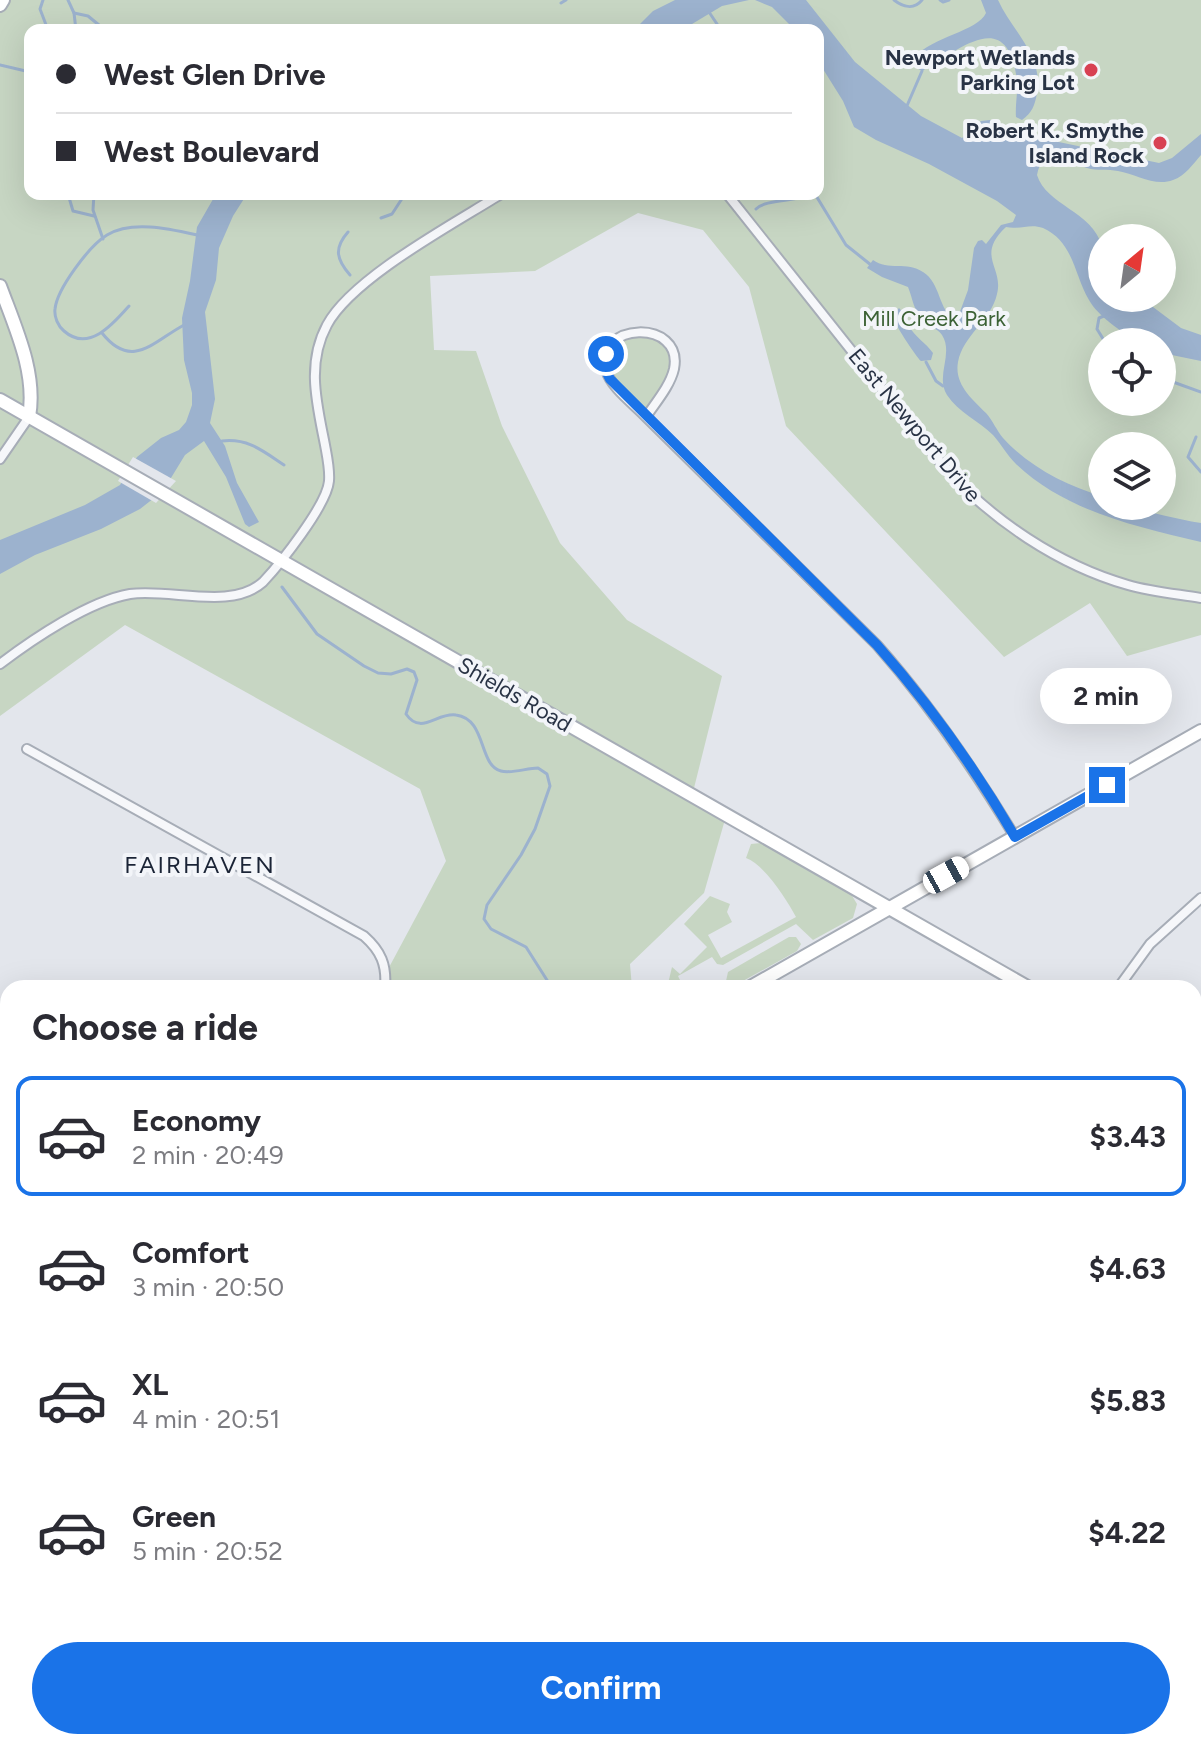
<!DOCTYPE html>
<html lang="en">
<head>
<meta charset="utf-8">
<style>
  :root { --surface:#fff; --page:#f2f2f3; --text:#2b2b33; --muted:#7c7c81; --line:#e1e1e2; --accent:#1a73e8 }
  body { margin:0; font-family:Figtree,sans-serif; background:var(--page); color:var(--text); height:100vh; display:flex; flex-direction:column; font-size:30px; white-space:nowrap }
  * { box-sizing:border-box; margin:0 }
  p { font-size:26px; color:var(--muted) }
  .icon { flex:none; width:44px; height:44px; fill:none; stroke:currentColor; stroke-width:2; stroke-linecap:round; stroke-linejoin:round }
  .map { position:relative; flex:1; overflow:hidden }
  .sheet { position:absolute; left:0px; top:980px; width:1202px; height:770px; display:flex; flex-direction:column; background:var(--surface); border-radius:24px 24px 0 0; box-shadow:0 8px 32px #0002 }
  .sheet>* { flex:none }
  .guide { position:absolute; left:24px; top:24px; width:800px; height:176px; border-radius:16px; box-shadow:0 8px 32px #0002; display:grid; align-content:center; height:176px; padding:0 32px; background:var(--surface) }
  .needle { width:52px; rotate:29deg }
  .controls { position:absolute; left:1088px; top:224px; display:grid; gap:16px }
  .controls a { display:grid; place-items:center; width:88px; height:88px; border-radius:50%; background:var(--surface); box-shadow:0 8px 32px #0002; font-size:40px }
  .end { position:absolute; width:36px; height:36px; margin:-18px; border:10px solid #1a73e8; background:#fff; box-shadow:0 0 0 4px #fff }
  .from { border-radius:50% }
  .bubble { position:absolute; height:56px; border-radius:28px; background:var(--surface); box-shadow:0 8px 32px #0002; font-size:26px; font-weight:700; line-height:56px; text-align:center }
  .car { position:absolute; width:24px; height:48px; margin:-24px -12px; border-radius:10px; box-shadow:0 0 6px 2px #0007; background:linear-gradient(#fff 24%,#345 0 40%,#fff 0 76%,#345 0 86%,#fff 0) }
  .guide b { display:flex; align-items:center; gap:28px; height:76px; font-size:30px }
  .guide b+b { border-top:2px solid var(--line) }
  .guide i { width:20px; height:20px; background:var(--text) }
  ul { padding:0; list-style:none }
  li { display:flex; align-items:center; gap:24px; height:120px; margin:0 16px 12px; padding:0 16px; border:4px solid transparent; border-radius:16px }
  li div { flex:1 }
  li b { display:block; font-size:30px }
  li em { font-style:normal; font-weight:700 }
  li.on { border-color:var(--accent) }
  li>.icon { width:72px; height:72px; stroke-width:1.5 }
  h2 { padding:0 32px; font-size:36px; line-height:96px }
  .cta { display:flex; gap:16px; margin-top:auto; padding:16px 32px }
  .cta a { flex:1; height:92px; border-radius:48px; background:var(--accent); color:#fff; font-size:32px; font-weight:700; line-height:92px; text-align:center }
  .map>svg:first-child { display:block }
  .green { fill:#c7d6c3; fill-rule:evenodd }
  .water { fill:#9cb2ce }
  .pier { fill:#e3e6ec }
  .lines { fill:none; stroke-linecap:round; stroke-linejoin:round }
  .stream { stroke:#9cb2ce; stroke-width:3 }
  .street-casing { stroke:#a7adb7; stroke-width:12 }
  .secondary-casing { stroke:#a7adb7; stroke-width:16 }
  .street { stroke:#f6f7fa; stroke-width:8 }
  .secondary { stroke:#fff; stroke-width:12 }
  .route { stroke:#1a73e8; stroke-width:10 }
  .poi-dot { fill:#d84153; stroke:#f3f5f9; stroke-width:3 }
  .labels { text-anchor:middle; stroke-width:8; stroke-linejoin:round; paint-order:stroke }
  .poi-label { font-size:22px; font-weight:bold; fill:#293345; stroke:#f3f5f9; text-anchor:end }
  .park-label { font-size:22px; fill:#3c6235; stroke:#f3f5f9 }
  .street-label { font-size:22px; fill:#293345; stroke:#f3f5f9 }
  .neighbourhood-label { font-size:24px; letter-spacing:2px; fill:#1b2436; stroke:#f3f5f9 }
</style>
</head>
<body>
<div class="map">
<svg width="1201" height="1749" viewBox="0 0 1201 1749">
  <rect width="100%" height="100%" fill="#e3e6ec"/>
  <g class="green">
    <path d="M0,0h1201v635l-74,21 -37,-53 -86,54 -218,-231 -37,-139 -46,-57 -65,-17 -103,58 -105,5 4,74 42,1 26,75 58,117 67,77 95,56 -30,120 34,20 -22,77 -74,71 2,24h-247l1,-15 60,-112 -26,-72 -295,-164 -125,91zM30,30h788v164h-788zM1102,238h60v60h-60zM1102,342h60v60h-60zM1102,446h60v60h-60z"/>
    <path d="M643,331l26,15 5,22 -28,49c-13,-14 -53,-47 -37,-68 6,-9 24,-14 34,-18z"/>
    <path d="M761,843l90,51 6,10 -4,14 -40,22 -17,-16 -73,41 -6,-1 -5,-7 -34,19 6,12h-17l5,-21 8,7 27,-27 -23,-23 26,-28 20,8 -3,8 5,10 -24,13 13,23 75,-41c-9,-17 -31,-52 -50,-59l5,-14z"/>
    <polygon points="789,937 796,937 801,944 797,951 734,986 726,981 728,972"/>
    <polygon points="1194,1495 1201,1499 1201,1749 974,1749 978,1742 1194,1742"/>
  </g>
  <g class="water">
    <polygon points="675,0 749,0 722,6 682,30 634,30 653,11"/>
    <path d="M755,0h51l49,62 66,54 41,22 19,-17 9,-1 64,21 105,22 13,-5 29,-24v21c-8,9 -16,21 -28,25 -18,7 -37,-6 -55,-9 -10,-2 -21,0 -31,-3 -16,-5 -44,-26 -50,7 9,30 55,36 65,71 4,15 0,36 0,52h39l40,30 20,7v26l-39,-8v-11c-8,0 -18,2 -25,-2 -15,-7 -40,-25 -48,-40 -15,-25 -15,-58 -46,-72 -13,-5 -24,2 -37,-1 -31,29 -2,40 -9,67 -6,27 -34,41 -39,68 -4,22 14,37 28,51 7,8 11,18 17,25 25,28 63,48 99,58v10c34,0 65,12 99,17v19c-66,-16 -134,-30 -185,-78 -9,-9 -15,-20 -23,-29 -14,-14 -35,-23 -46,-40 -12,-19 7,-41 -5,-60 -5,-7 -14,-9 -19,-15 -10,-10 -10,-21 -15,-33l-26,-10 -15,-9 6,-8c15,11 34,1 50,12 18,11 15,38 32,48l3,-3 10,-27 6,-42 4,-7 4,-1 4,4 15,-19 12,-3 3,-7 -19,-14 -68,-37 -53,-24 -22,-13 -11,-26 -25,-40v-31h-23l-23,-23z"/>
    <path d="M981,0h17c14,31 46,56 39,93 -2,12 -5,20 -15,27l-6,-3c-1,-12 2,-24 1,-37 -10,-75 -57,-30 -95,-9l-7,-4v-10c17,-20 63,-26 71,-44z"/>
    <polygon points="216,194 247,194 233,216 219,248 216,280 205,312 215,399 210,423 225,446 237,483 259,522 249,527 245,524 226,477 204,441 185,455 163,491 140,509 101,529 35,555 0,574 0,540 85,505 120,485 137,457 161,438 179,430 186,422 192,405 192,393 184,360 182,318 190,281 197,227"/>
    <path d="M899,308c6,6 6,11 10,18 6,11 17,17 24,27l-2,7 -10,1c-5,-4 -29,-41 -29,-46z"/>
  </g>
  <polygon class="pier" points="133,457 176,481 156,503 118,481"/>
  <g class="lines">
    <g class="stream">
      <polyline points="43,0 40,9 48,30"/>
      <polyline points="68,0 74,13 76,30"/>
      <path d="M894,0c9,7 20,10 28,0"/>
      <polyline points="940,0 943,2 949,0"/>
      <polyline points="561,3 566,0"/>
      <polyline points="709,12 721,30"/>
      <polyline points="74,13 88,16 105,30"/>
      <polyline points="128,30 135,30"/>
      <polyline points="0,65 30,72"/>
      <polyline points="906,108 922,71"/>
      <polyline points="68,194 73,211 94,216"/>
      <polyline points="94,194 93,210 103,239"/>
      <polyline points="815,194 846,245 871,265"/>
      <path d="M756,209c10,-10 39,-7 57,-15"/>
      <polyline points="381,218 392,214 405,194"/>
      <path d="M348,232c-14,16 -12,27 2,43"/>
      <path d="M129,306c-15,17 -40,47 -65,25 -6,-5 -10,-14 -9,-22 2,-20 34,-63 52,-74 25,-15 63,-6 90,0"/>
      <polyline points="1104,316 1099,318 1097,329 1105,342"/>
      <path d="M102,333c30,38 52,8 82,-8"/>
      <polyline points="926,362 936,381 943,386"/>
      <polyline points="1162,378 1201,392"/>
      <polyline points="1196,437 1188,457 1201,472"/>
      <path d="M222,441c26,-3 41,10 62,24"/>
      <path d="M282,587l35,47 47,32 14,7 13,1 16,-5 7,3 3,8 -11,34c15,22 31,-2 50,1 31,4 22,50 45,56 10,3 26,-3 37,-3l9,6 3,12 -15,43 -14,26 -34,50 -3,14 7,10 35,18 26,41"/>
      <polyline points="1194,1565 1201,1560"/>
      <polyline points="425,1749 425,1742"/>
    </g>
    <g class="street-casing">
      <g id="street">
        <path d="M727,194l217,273c48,53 114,98 184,118 24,7 49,9 73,13"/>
        <path d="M646,417c10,-15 24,-31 28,-48 10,-51 -81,-47 -68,1 5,18 28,34 40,47l231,228c53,60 97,124 138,192"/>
        <polyline points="0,459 29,417"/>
        <path d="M0,664c33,-25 89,-63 130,-70 41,-6 101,17 133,-12 17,-18 64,-77 66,-101 1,-12 -2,-25 -4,-36 -8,-41 -19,-81 2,-120 25,-47 128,-102 174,-131"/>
        <path d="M27,749l337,187c17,15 23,29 21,52"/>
        <polyline points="1118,988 1150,944 1201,898"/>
        <polyline points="0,1032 8,1037"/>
        <polyline points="247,1742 251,1749"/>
        <polyline points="665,1742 672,1749"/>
      </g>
    </g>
    <g class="secondary-casing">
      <g id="secondary">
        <polyline points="0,5 3,0"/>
        <path d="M0,286c15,41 37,87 29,131"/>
        <polyline points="0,400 1029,988"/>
        <polyline points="749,988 1201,731"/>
        <polyline points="1194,1084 1201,1088"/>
        <polyline points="0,1286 8,1282"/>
        <polyline points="1194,1354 1201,1342"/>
        <polyline points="64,1749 68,1742"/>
        <polyline points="974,1749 978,1742"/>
      </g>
    </g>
    <use href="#street" class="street"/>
    <use href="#secondary" class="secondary"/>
  </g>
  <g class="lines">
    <path class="route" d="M606,354v17l4,8 267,266c53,60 98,123 138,192l92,-52"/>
  </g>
  <g class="poi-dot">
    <circle cx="1091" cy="70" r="8"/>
    <circle cx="1160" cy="143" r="8"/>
  </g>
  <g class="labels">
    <g class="poi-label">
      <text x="1075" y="65">Newport Wetlands<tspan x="1075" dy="25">Parking Lot</tspan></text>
      <text x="1144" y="138">Robert K. Smythe<tspan x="1144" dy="25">Island Rock</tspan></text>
    </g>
    <g class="park-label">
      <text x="934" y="326">Mill Creek Park</text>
    </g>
    <g class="street-label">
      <text transform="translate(915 425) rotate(50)" y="8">East Newport Drive</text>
      <text transform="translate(515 694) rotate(30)" y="8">Shields Road</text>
    </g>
    <g class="neighbourhood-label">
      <text x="200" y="873">FAIRHAVEN</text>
    </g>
  </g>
</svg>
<div class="controls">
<a><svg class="needle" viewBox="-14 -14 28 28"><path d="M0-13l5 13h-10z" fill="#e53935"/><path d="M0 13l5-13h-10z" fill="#7c7c81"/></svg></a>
<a><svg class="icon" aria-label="locate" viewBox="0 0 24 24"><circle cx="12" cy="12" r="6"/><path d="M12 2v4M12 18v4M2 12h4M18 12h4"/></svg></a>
<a><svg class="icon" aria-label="layers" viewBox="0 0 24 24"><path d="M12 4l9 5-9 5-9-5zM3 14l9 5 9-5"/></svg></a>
</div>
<i class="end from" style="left:606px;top:354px"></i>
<i class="end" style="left:1107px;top:785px"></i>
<div class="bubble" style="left:1040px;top:668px;width:132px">2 min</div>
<i class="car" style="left:946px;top:875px;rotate:61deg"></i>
<div class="guide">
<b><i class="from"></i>West Glen Drive</b>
<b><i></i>West Boulevard</b>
</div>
<section class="sheet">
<h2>Choose a ride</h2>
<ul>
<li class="on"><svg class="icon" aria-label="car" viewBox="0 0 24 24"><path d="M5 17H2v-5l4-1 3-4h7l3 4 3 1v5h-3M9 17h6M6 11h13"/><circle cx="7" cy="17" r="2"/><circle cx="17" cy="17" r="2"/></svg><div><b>Economy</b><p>2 min · 20:49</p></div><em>$3.43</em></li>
<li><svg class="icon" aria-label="car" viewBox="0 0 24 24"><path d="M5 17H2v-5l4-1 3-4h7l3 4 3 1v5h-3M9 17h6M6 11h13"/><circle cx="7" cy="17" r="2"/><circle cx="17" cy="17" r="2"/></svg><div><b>Comfort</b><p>3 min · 20:50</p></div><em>$4.63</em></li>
<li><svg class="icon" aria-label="car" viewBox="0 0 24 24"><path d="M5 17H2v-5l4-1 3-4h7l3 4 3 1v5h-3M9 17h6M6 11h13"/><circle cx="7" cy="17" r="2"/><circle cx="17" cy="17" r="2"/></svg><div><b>XL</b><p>4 min · 20:51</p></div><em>$5.83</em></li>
<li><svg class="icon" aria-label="car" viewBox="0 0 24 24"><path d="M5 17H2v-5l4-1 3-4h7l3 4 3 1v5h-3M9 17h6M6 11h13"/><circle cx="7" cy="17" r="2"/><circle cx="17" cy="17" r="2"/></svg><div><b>Green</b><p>5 min · 20:52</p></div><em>$4.22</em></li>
</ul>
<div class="cta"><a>Confirm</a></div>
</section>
</div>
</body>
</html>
